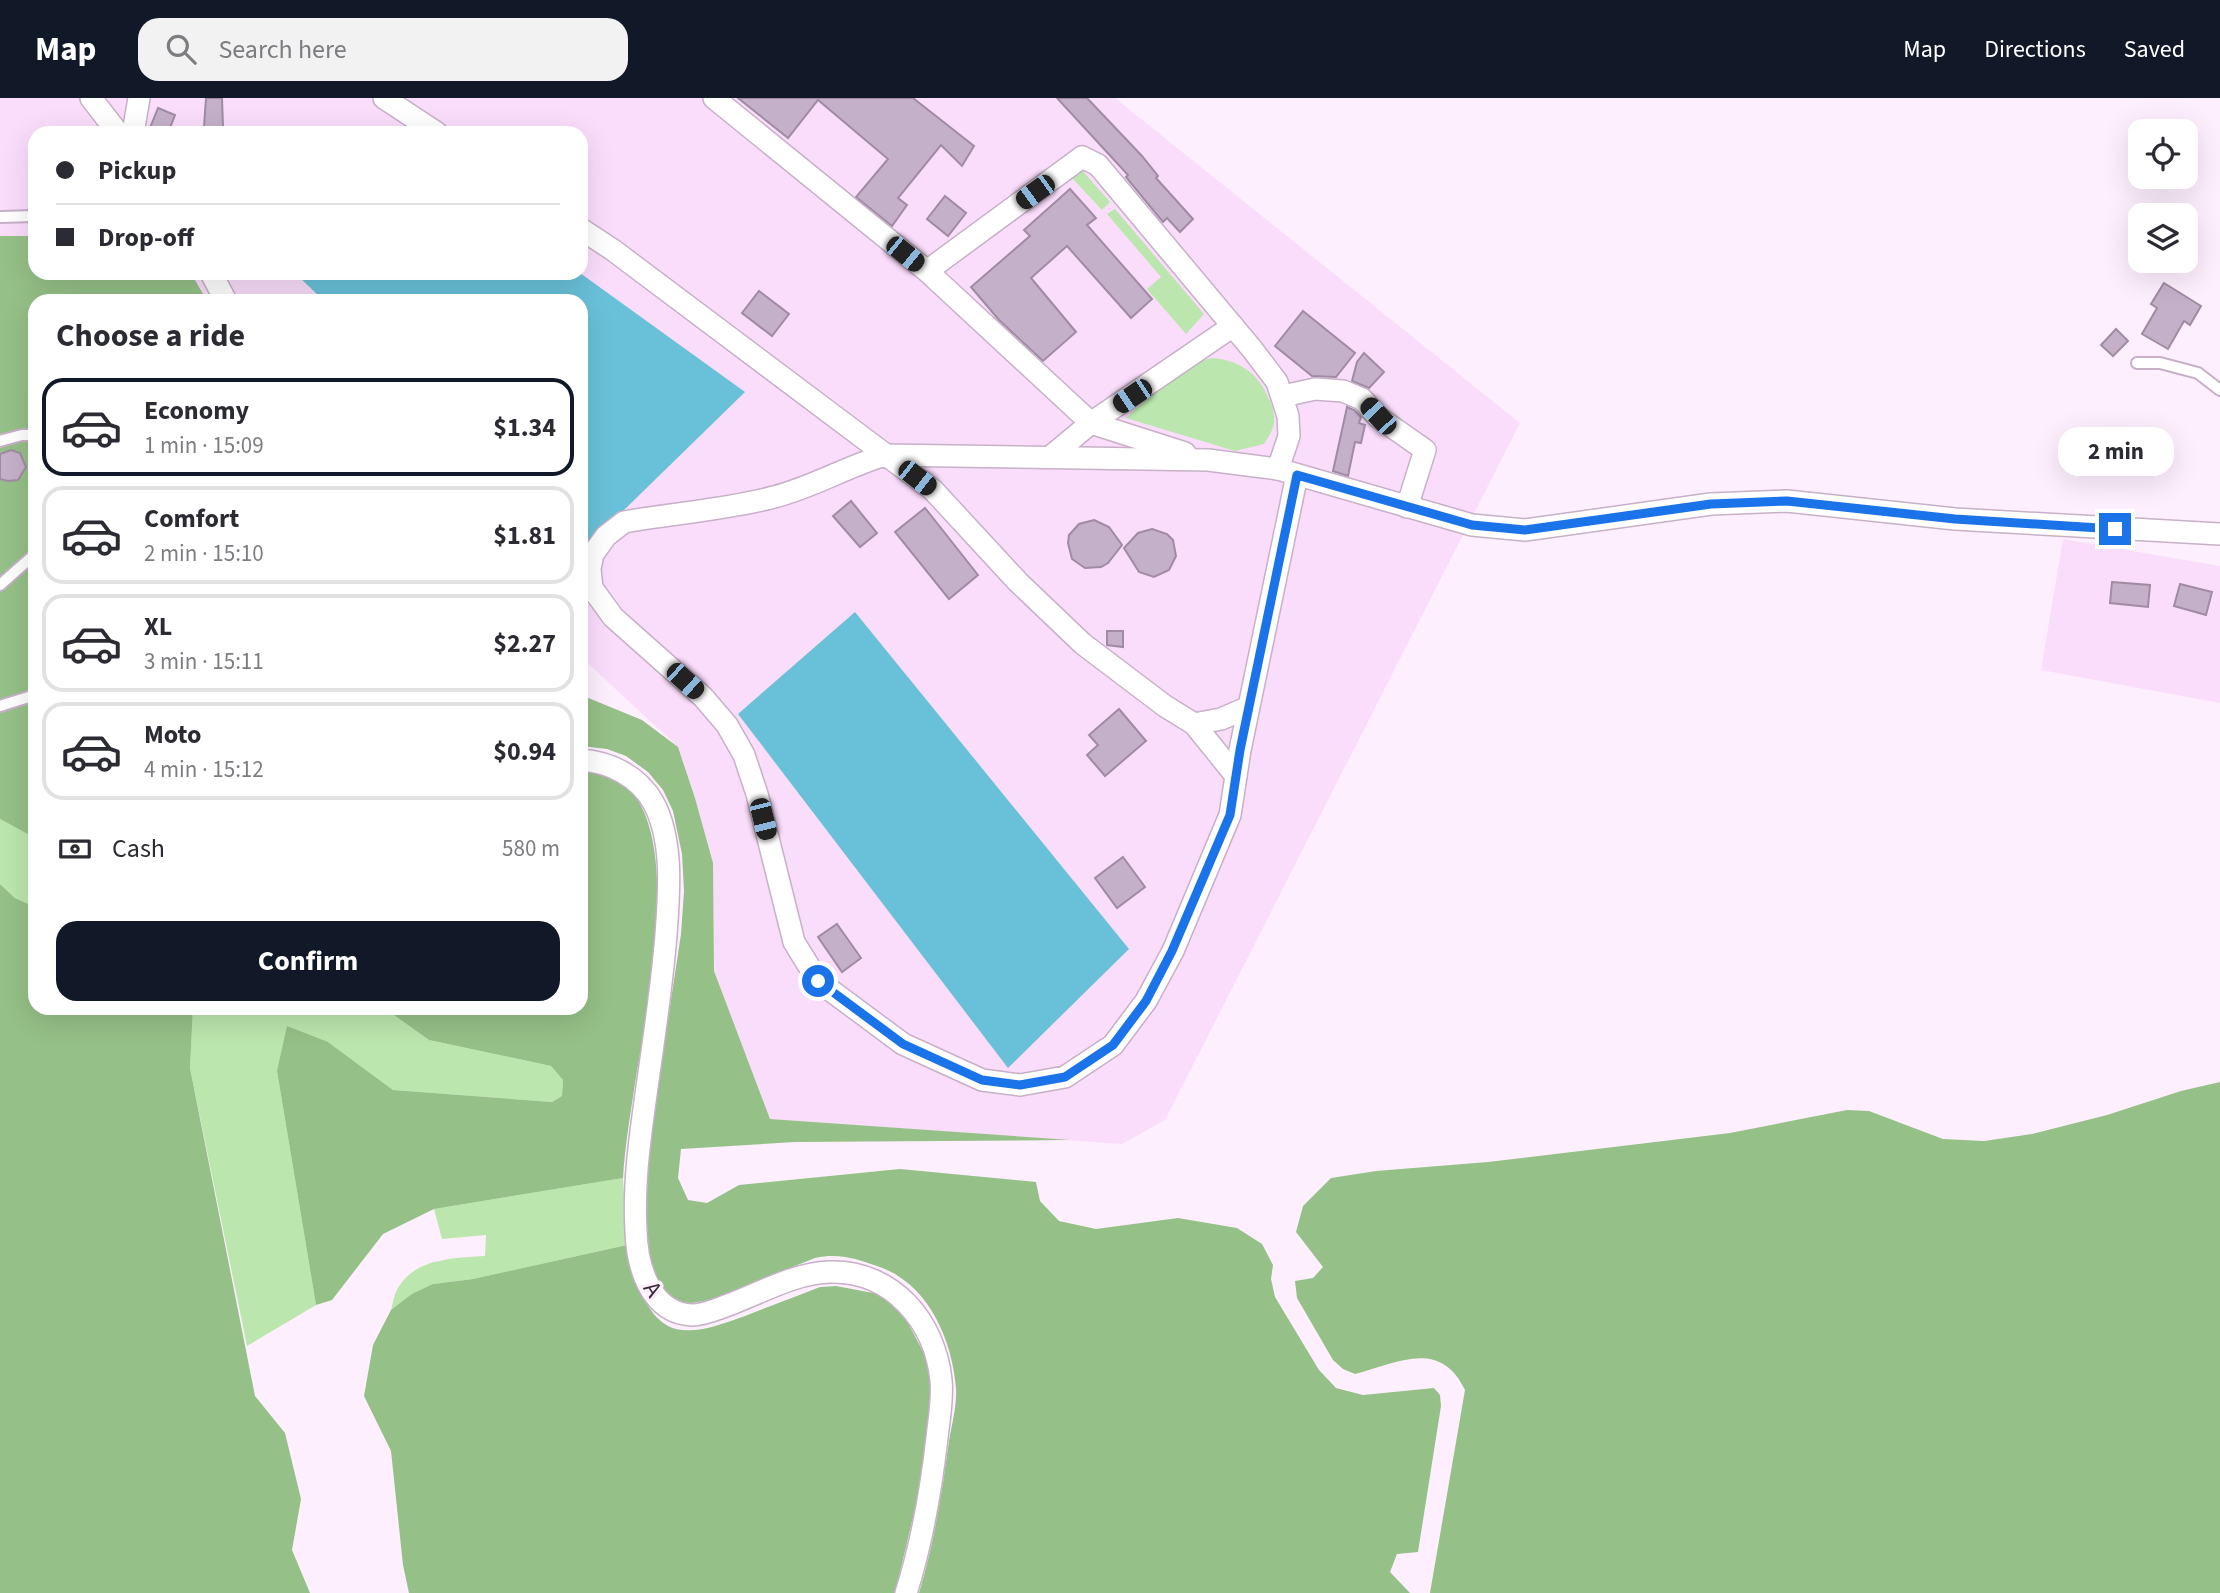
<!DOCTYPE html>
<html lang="en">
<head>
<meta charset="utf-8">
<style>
  :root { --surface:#fff; --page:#f2f2f3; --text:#2b2b33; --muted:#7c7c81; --line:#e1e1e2; --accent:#111827 }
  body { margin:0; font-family:"Source Sans 3",sans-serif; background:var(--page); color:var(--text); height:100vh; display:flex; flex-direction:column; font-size:26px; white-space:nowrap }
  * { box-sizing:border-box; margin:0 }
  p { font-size:23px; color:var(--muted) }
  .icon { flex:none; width:38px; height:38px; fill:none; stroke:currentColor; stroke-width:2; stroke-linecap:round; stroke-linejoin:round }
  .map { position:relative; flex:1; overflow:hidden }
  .drawer { position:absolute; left:28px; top:196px; width:560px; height:721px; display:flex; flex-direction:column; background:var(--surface); border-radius:21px; box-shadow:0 7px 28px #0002 }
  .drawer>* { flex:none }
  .guide { position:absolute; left:28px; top:28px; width:560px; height:154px; border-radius:21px; box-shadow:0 7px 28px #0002; display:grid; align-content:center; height:154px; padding:0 28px; background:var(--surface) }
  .controls { position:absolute; left:2128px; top:21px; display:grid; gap:14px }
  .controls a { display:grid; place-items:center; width:70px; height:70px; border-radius:14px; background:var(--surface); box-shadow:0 7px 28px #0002; font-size:35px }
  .end { position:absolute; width:32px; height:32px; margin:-16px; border:9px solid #1a73e8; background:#fff; box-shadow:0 0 0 4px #fff }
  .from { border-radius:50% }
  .bubble { position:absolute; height:49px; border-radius:21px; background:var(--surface); box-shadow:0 7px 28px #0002; font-size:23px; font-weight:700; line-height:49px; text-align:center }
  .car { position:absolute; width:21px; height:42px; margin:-21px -10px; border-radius:9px; box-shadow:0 0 5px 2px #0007; background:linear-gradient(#222 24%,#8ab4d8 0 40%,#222 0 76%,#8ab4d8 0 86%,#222 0) }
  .guide b { display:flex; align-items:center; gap:24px; height:66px; font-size:26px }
  .guide b+b { border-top:2px solid var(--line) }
  .guide i { width:18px; height:18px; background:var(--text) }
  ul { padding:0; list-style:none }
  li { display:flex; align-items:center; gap:21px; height:98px; margin:0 14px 10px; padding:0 14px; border:4px solid var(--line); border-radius:21px }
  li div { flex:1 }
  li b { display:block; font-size:26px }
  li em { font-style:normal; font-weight:700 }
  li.on { border-color:var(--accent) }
  li>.icon { width:63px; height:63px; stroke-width:1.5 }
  h2 { padding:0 28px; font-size:32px; line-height:84px }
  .pay { display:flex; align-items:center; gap:18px; height:77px; padding:0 28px; font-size:26px }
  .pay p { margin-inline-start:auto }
  .button { display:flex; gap:14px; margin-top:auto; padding:14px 28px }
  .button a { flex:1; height:80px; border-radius:21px; background:var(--accent); color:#fff; font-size:28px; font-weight:700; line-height:80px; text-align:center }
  header { display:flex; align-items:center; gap:42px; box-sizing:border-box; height:98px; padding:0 35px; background:var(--accent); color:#fff }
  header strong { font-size:33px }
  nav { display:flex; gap:38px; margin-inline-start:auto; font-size:24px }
  .search { width:490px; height:63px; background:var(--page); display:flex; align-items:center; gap:18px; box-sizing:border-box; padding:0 24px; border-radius:21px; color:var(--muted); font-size:26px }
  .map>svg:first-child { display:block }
  .built { fill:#faddfb }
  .green { fill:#bbe6ad }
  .forest { fill:#95c087 }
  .water { fill:#69c1d9 }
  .building { fill:#c5b0c9; stroke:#a08ba3; stroke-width:2 }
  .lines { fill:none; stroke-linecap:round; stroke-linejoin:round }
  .lane-casing { stroke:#c7b0c8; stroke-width:14 }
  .street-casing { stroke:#c7b0c8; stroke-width:24 }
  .lane { stroke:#fff; stroke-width:10 }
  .street { stroke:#fff; stroke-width:21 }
  .route { stroke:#1a73e8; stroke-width:9 }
  .labels { text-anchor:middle; stroke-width:7; stroke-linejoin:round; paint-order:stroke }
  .street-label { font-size:24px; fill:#372e37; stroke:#feeffe }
</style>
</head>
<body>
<header>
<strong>Map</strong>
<div class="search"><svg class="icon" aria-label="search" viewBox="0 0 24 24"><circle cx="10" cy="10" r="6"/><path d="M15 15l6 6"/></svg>Search here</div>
<nav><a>Map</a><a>Directions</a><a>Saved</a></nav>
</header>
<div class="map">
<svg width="2220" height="1495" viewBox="0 0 2220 1495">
  <rect width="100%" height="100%" fill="#feeffe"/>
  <g class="built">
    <polygon points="0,0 1115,0 1520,325 1165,1022 1122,1046 770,1021 714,873 713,765 695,700 678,649 581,559 581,203 207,203 191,175 581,175 581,35 35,35 35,138 0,138"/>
    <polygon points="2063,441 2220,468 2220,605 2041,572"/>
  </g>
  <g class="green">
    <polygon points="1080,70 1110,104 1102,112 1071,79"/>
    <polygon points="1115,111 1204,216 1186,236 1147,191 1161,179 1107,116"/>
    <path d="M1212,260c27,2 46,15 56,39 5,10 9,22 4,33 -2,5 -6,10 -8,14l-29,7 -109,-33 58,-53z"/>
    <polygon points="0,721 35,740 35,809 15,800 0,786"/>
    <polygon points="193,910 384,910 429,942 551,968 563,982 562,998 552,1004 393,992 328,944 277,973 316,1207 247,1248 190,970"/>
    <path d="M623,1080l4,67 -154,34 -40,5 -42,26c2,-7 3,-16 7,-22 17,-30 57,-30 87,-32l1,-21 -44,4 -8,-30z"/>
  </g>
  <g class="forest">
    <polygon points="0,138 35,138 35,175 191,175 207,203 35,203 35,740 0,721"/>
    <path d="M581,597l61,25 36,27 17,51 18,65 1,108 56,148 300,21 -275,2 -114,7 -3,29 10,22 19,3 32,-18 161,-16 136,13 4,19 19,20 37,8 82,-11 59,10 25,16 11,21 -2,14 4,18 44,73 17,18 27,7 71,-7 6,7 1,11 -23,146 -21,2 -7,18 20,21h-491c15,-49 23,-101 30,-152 3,-17 8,-36 7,-53 -4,-50 -29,-106 -79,-122 -23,-8 -39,-13 -62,-8l-105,42 -18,3 -14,-1 -11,-6 -15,-27 -5,-38 -1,-66 35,-231 3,-43 -2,-37 -9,-43 -10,-21 -15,-18 -22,-16 -19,-7 -26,-3z"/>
    <path d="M581,674c120,-8 66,239 55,305 -5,34 -11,67 -13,101l-189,31 -51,25 -51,66 -16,5 -39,-234 10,-45 41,16 65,48 159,12 10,-6 1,-16 -12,-14 -122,-26 -45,-32h197z"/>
    <polygon points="0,786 15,800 35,809 35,910 193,910 190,970 255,1298 285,1335 301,1401 292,1452 310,1495 0,1495"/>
    <path d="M2220,984v511h-790l35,-203c-25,-52 -68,-27 -110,-16l-12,-5 -10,-9 -36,-62 -2,-17 18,-3 10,-11 -27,-35 7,-26 28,-28 45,-7 112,-9 242,-29 117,-23 22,1 74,28 41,2 48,-7 75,-19 74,-24z"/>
    <path d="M627,1147c6,28 19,82 55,85 22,2 42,-7 63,-14 25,-10 50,-19 75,-29l16,-1 48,9 15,11 28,53 6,17 -12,108 -26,109h-486l-6,-28 -12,-114 -27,-55 9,-51 18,-35 21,-16 21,-10 40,-5z"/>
  </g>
  <g class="water">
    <polygon points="295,175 580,175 745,294 584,451 581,448 581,203 324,203"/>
    <polygon points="855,514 1129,851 1008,970 738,616"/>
  </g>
  <g class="building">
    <polygon points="206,0 222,0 223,30 204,29"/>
    <polygon points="738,0 913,0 974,48 962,68 941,47 898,100 907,107 892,128 856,99 888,61 818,2 788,40"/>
    <polygon points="1057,0 1087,0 1142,58 1158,78 1156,80 1193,121 1180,134 1167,120 1163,124 1126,79 1128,77"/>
    <polygon points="158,10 175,17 168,35 148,35"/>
    <polygon points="1070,91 1096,120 1087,127 1152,201 1131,220 1067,148 1031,180 1076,234 1043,263 999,222 971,189 1030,138 1024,132"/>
    <polygon points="945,98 966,115 948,138 927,121"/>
    <polygon points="2164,185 2201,208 2190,227 2184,223 2168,251 2142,236 2157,210 2151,206"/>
    <polygon points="759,193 789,216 772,238 742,215"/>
    <polygon points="1303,213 1355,255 1336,279 1312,278 1275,248"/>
    <polygon points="2116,231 2128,243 2113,258 2101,247"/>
    <polygon points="1364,255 1384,274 1369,290 1352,283 1357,264"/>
    <polygon points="1347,309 1354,312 1361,319 1359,325 1365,327 1361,345 1355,344 1348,378 1333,373"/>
    <polygon points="11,352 20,355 26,369 18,382 8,383 0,381 0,356"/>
    <polygon points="851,403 877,435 860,449 833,418"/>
    <polygon points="925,410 978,477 949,501 895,434"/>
    <polygon points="1094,422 1109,429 1122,447 1108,465 1101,469 1085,470 1072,461 1068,445 1069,437 1079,426"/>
    <polygon points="1152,431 1167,436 1173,442 1176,458 1169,472 1154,479 1139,474 1124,450 1138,435"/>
    <polygon points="2112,484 2150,487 2148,509 2110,505"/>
    <polygon points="2180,486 2212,494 2206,517 2174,508"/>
    <polygon points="1107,533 1123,533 1123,549 1107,547"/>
    <polygon points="1119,611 1146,643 1105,678 1087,657 1098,647 1089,637"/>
    <polygon points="1123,759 1145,789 1117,810 1095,780"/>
    <polygon points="837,826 861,860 842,874 818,839"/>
  </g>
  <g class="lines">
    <g class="lane-casing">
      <g id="lane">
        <polyline points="0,119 35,118"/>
        <polyline points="2137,265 2160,265 2198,275 2220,292"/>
        <polyline points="0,343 22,337 35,337"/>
        <polyline points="0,487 35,456"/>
        <polyline points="0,608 35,597"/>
      </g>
    </g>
    <g class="street-casing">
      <g id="street">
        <polyline points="91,0 118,35"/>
        <polyline points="384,0 437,35"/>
        <polyline points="714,0 927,173 1091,325 1185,355"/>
        <polyline points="133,35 139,0"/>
        <polyline points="581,131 613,152 886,357 1208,362 1278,371 1472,427 1525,432 1711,406 1787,403 1955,421 2220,436"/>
        <polyline points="927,173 1082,59 1098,67 1252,251 1277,284 1288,318 1289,338 1278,371"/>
        <polyline points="211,175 226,203"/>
        <polyline points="1283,298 1315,291 1343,293 1362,301 1378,319 1425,352 1407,409"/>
        <polyline points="1050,359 1091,325 1233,228"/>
        <path d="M1249,609l-28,12 -27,5 -29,-18 -82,-62 -65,-62 -85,-92 -47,-35c-39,11 -72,32 -112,42 -49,13 -100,16 -150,25l-18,14 -13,18 -3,15 2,19 21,29 90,80 24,28 17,30 13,39 37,148 24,39 85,63 79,36 38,5 45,-8 48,-32 33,-44 27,-50 57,-136 10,-65 57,-275"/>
        <polyline points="1194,626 1236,678"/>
        <path d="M581,662c29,2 57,16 72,42 21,38 16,92 13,133 -4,49 -11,97 -18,145 -7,51 -15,100 -12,151 1,35 14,82 56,84 13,0 27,-7 39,-11 31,-12 67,-32 100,-32 62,-1 104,50 110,108 2,19 -2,39 -4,58 -6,52 -15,105 -31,155"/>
      </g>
    </g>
    <use href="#lane" class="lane"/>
    <use href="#street" class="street"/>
  </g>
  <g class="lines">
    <polyline class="route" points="818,883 903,946 982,982 1020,987 1065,979 1113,947 1146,903 1172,853 1230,717 1240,652 1297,377 1472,427 1525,432 1711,406 1787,403 1955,421 2115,431"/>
  </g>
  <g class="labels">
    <g class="street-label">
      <text transform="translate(653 1191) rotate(57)" y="8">A</text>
    </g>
  </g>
</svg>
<div class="controls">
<a><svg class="icon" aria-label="locate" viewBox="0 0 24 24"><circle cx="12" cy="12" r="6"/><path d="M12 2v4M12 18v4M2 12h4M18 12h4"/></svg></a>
<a><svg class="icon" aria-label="layers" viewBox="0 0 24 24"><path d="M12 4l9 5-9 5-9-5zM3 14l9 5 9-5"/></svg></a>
</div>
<i class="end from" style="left:818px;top:883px"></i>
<i class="end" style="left:2115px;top:431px"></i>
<div class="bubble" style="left:2058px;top:329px;width:116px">2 min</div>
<i class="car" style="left:1035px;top:94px;rotate:234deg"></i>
<i class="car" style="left:905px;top:156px;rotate:129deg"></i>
<i class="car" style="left:1132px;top:298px;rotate:236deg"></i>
<i class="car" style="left:1378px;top:318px;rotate:317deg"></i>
<i class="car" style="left:917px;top:380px;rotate:128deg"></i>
<i class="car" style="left:685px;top:583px;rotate:132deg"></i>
<i class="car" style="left:763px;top:721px;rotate:166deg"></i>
<div class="guide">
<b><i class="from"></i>Pickup</b>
<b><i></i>Drop-off</b>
</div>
<section class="drawer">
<h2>Choose a ride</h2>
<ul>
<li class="on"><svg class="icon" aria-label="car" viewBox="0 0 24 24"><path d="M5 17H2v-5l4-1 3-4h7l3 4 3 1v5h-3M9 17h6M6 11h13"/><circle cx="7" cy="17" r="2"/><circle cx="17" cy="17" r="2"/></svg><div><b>Economy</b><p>1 min · 15:09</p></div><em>$1.34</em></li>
<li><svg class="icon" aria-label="car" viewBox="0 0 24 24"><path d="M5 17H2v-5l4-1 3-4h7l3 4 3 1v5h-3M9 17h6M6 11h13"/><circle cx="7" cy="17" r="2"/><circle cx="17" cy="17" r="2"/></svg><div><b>Comfort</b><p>2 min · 15:10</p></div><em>$1.81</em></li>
<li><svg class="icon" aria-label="car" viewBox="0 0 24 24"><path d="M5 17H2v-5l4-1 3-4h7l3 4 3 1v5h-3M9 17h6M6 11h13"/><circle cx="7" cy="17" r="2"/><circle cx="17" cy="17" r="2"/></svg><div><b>XL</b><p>3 min · 15:11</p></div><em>$2.27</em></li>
<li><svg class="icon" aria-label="car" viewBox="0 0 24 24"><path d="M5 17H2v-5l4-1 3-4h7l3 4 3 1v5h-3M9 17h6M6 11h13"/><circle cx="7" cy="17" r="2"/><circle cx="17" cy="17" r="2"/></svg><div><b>Moto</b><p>4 min · 15:12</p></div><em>$0.94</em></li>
</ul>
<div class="pay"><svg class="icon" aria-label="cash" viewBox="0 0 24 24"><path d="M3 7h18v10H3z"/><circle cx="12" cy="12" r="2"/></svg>Cash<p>580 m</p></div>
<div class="button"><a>Confirm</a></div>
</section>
</div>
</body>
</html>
